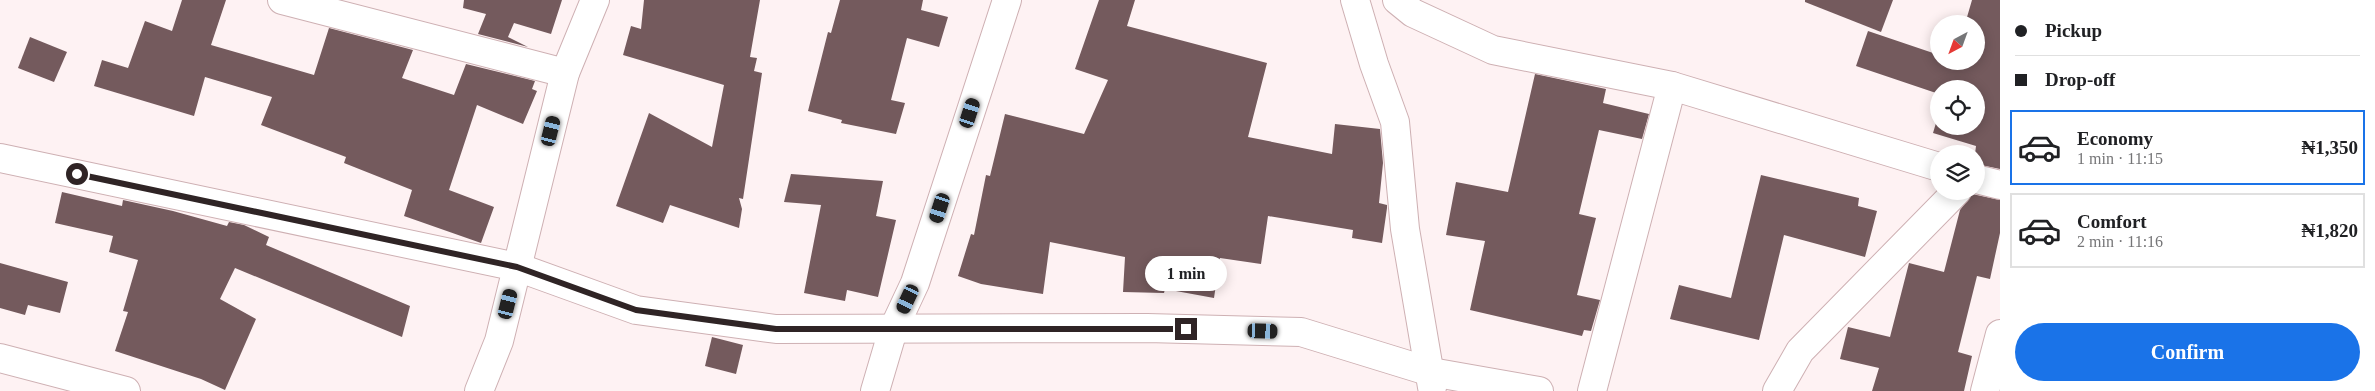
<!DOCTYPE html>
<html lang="en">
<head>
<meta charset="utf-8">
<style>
  :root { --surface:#fff; --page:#f2f2f2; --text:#202124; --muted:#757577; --line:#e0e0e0; --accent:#1a73e8 }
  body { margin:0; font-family:Georgia,serif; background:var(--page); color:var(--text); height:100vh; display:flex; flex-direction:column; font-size:19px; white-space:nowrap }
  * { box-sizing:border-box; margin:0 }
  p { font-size:16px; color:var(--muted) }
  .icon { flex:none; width:28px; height:28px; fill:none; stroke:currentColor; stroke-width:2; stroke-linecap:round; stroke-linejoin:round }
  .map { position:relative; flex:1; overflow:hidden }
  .sheet { display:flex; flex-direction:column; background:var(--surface); width:375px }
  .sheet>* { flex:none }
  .top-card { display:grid; align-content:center; height:110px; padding:0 15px; background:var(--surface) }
  .needle { width:32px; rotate:221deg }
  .buttons { position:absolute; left:1930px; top:15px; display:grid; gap:10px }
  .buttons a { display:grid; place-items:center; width:55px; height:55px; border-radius:50%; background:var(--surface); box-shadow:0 2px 12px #0003; font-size:25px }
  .end { position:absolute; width:22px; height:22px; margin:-11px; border:6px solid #2f2425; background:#fff; box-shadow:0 0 0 2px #fff }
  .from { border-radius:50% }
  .bubble { position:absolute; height:35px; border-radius:18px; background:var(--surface); box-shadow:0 2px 12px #0003; font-size:16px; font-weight:800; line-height:35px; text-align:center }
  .car { position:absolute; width:15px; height:30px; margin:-15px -8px; border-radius:6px; box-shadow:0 0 4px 1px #0007; background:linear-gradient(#222 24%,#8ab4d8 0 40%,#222 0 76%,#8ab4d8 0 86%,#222 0) }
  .top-card b { display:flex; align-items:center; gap:18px; height:48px; font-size:19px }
  .top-card b+b { border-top:1px solid var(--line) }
  .top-card i { width:12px; height:12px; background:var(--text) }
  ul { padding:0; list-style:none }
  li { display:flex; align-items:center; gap:15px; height:75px; margin:0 10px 8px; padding:0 5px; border:2px solid var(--line); border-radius:0px }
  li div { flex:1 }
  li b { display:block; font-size:19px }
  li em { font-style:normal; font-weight:800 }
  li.active { border-color:var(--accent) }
  li>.icon { width:45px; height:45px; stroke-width:1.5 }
  .action { display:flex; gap:10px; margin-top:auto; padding:10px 15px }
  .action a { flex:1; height:58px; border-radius:30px; background:var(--accent); color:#fff; font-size:20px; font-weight:800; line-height:58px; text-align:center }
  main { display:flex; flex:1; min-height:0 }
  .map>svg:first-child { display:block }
  .building { fill:#745a5d }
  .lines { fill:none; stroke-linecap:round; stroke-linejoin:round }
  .street-casing { stroke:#ceb0b3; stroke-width:30 }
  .street { stroke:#fff; stroke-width:28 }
  .route { stroke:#2f2425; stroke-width:6 }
</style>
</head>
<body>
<main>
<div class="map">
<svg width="2000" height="391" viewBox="0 0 2000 391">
  <rect width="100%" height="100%" fill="#fef2f3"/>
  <g class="building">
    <polygon points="182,0 226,0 211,45 314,75 329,28 413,50 402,78 454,95 466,64 535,81 532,89 537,91 523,124 477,105 449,190 494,207 481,243 404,216 412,190 344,163 346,157 261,125 272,97 205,77 194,116 94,86 102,60 128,68 145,21 172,31"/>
    <polygon points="464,0 562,0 551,34 514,23 508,37 528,47 478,34 486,14 463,8"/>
    <polygon points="644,0 760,0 750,57 757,58 754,71 762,73 743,199 739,198 742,209 739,228 670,205 663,223 616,206 649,113 712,147 724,85 623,55 631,26 641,29"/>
    <polygon points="840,0 923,0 921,10 948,17 939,47 907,38 891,100 905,103 896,134 841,123 842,120 808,111 828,32 831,33"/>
    <polygon points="1099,0 1135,0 1127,26 1267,63 1248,137 1332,154 1335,124 1380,129 1383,163 1379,203 1387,205 1387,208 1382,243 1352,238 1353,230 1268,216 1261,264 1220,258 1214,298 1165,289 1164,293 1123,292 1125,257 1050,242 1043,294 981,284 958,276 971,234 974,235 986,175 990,176 1005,114 1084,134 1108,80 1075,69"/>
    <polygon points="1805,0 1893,0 1881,32 1805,2"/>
    <polygon points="1972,0 2000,0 2000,169 1976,164 1976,154 1975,154 1976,146 1933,133 1939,113 1939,126 1976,126 1976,89 1939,89 1939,94 1856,66 1868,31 1939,55 1939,61 1976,61 1976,24 1965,24"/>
    <polygon points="30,37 67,52 54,82 18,68"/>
    <polygon points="1535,74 1606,89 1603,103 1649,114 1642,139 1599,130 1579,214 1596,218 1577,295 1600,300 1591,331 1584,330 1582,336 1470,310 1485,241 1446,235 1456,182 1508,192"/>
    <polygon points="791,174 883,181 876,216 896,220 878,297 847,290 845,301 804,293 821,205 784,202"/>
    <polygon points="1761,175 1859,198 1858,206 1877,211 1865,257 1784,235 1759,340 1670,319 1679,285 1731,298"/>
    <polygon points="62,192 122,206 123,200 173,211 227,226 229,222 244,225 269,237 266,245 410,306 402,337 235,268 220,299 256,319 225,390 201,379 115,351 128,312 123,311 138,260 109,252 113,236 55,223"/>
    <polygon points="1972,194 2000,200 2000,233 1990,279 1977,276 1958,352 1972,356 1964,391 1872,391 1879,368 1840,359 1848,327 1890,337 1909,263 1944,272 1960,210"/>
    <polygon points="0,263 68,282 60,313 28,305 25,315 0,308"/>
    <polygon points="712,337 743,345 736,374 705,366"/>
  </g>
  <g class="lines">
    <g class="street-casing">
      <g id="street">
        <polyline points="282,0 565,73"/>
        <polyline points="1355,0 1374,64 1395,122 1405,229 1432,387"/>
        <polyline points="1397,0 1413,13 1493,50 1672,86 1939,167"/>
        <polyline points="0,158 517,267 636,310 776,329 1147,328 1301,332 1431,372 1539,391"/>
        <polyline points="1976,179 2000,185"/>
        <polyline points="0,358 126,391"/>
        <polyline points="479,391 499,341 565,73 595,0"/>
        <polyline points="875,391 893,330 915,283 1007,0"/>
        <polyline points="1592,391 1672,86"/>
        <polyline points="1777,391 1800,351 1957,191"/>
        <polyline points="1985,391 2000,334"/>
      </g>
    </g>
    <use href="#street" class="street"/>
  </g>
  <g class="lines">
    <polyline class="route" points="77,174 517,267 636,310 776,329 1186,329"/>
  </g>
</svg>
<div class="buttons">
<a><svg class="needle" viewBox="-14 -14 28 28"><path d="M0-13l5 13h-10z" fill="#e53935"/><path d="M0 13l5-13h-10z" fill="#757577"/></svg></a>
<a><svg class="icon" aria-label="locate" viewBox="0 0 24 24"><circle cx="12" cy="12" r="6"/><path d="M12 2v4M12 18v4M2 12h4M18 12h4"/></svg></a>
<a><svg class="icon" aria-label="layers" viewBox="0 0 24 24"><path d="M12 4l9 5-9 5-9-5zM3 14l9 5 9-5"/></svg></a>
</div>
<i class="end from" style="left:77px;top:174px"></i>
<i class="end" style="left:1186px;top:329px"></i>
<div class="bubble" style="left:1145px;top:256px;width:82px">1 min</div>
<i class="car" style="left:970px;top:113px;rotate:18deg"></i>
<i class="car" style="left:551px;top:131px;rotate:14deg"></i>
<i class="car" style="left:940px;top:208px;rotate:198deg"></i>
<i class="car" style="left:908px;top:299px;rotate:205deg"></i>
<i class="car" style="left:508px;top:304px;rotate:14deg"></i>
<i class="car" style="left:1263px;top:331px;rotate:92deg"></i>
</div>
<section class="sheet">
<div class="top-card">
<b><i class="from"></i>Pickup</b>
<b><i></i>Drop-off</b>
</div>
<ul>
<li class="active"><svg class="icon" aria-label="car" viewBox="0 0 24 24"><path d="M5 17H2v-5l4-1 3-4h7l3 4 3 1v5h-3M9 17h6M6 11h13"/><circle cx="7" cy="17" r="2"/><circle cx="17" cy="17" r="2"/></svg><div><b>Economy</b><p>1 min · 11:15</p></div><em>₦1,350</em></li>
<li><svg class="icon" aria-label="car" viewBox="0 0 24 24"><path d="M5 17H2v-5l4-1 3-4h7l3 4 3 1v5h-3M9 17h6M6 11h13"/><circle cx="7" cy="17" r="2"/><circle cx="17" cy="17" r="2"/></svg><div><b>Comfort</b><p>2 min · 11:16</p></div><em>₦1,820</em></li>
</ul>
<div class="action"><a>Confirm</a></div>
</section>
</main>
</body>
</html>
